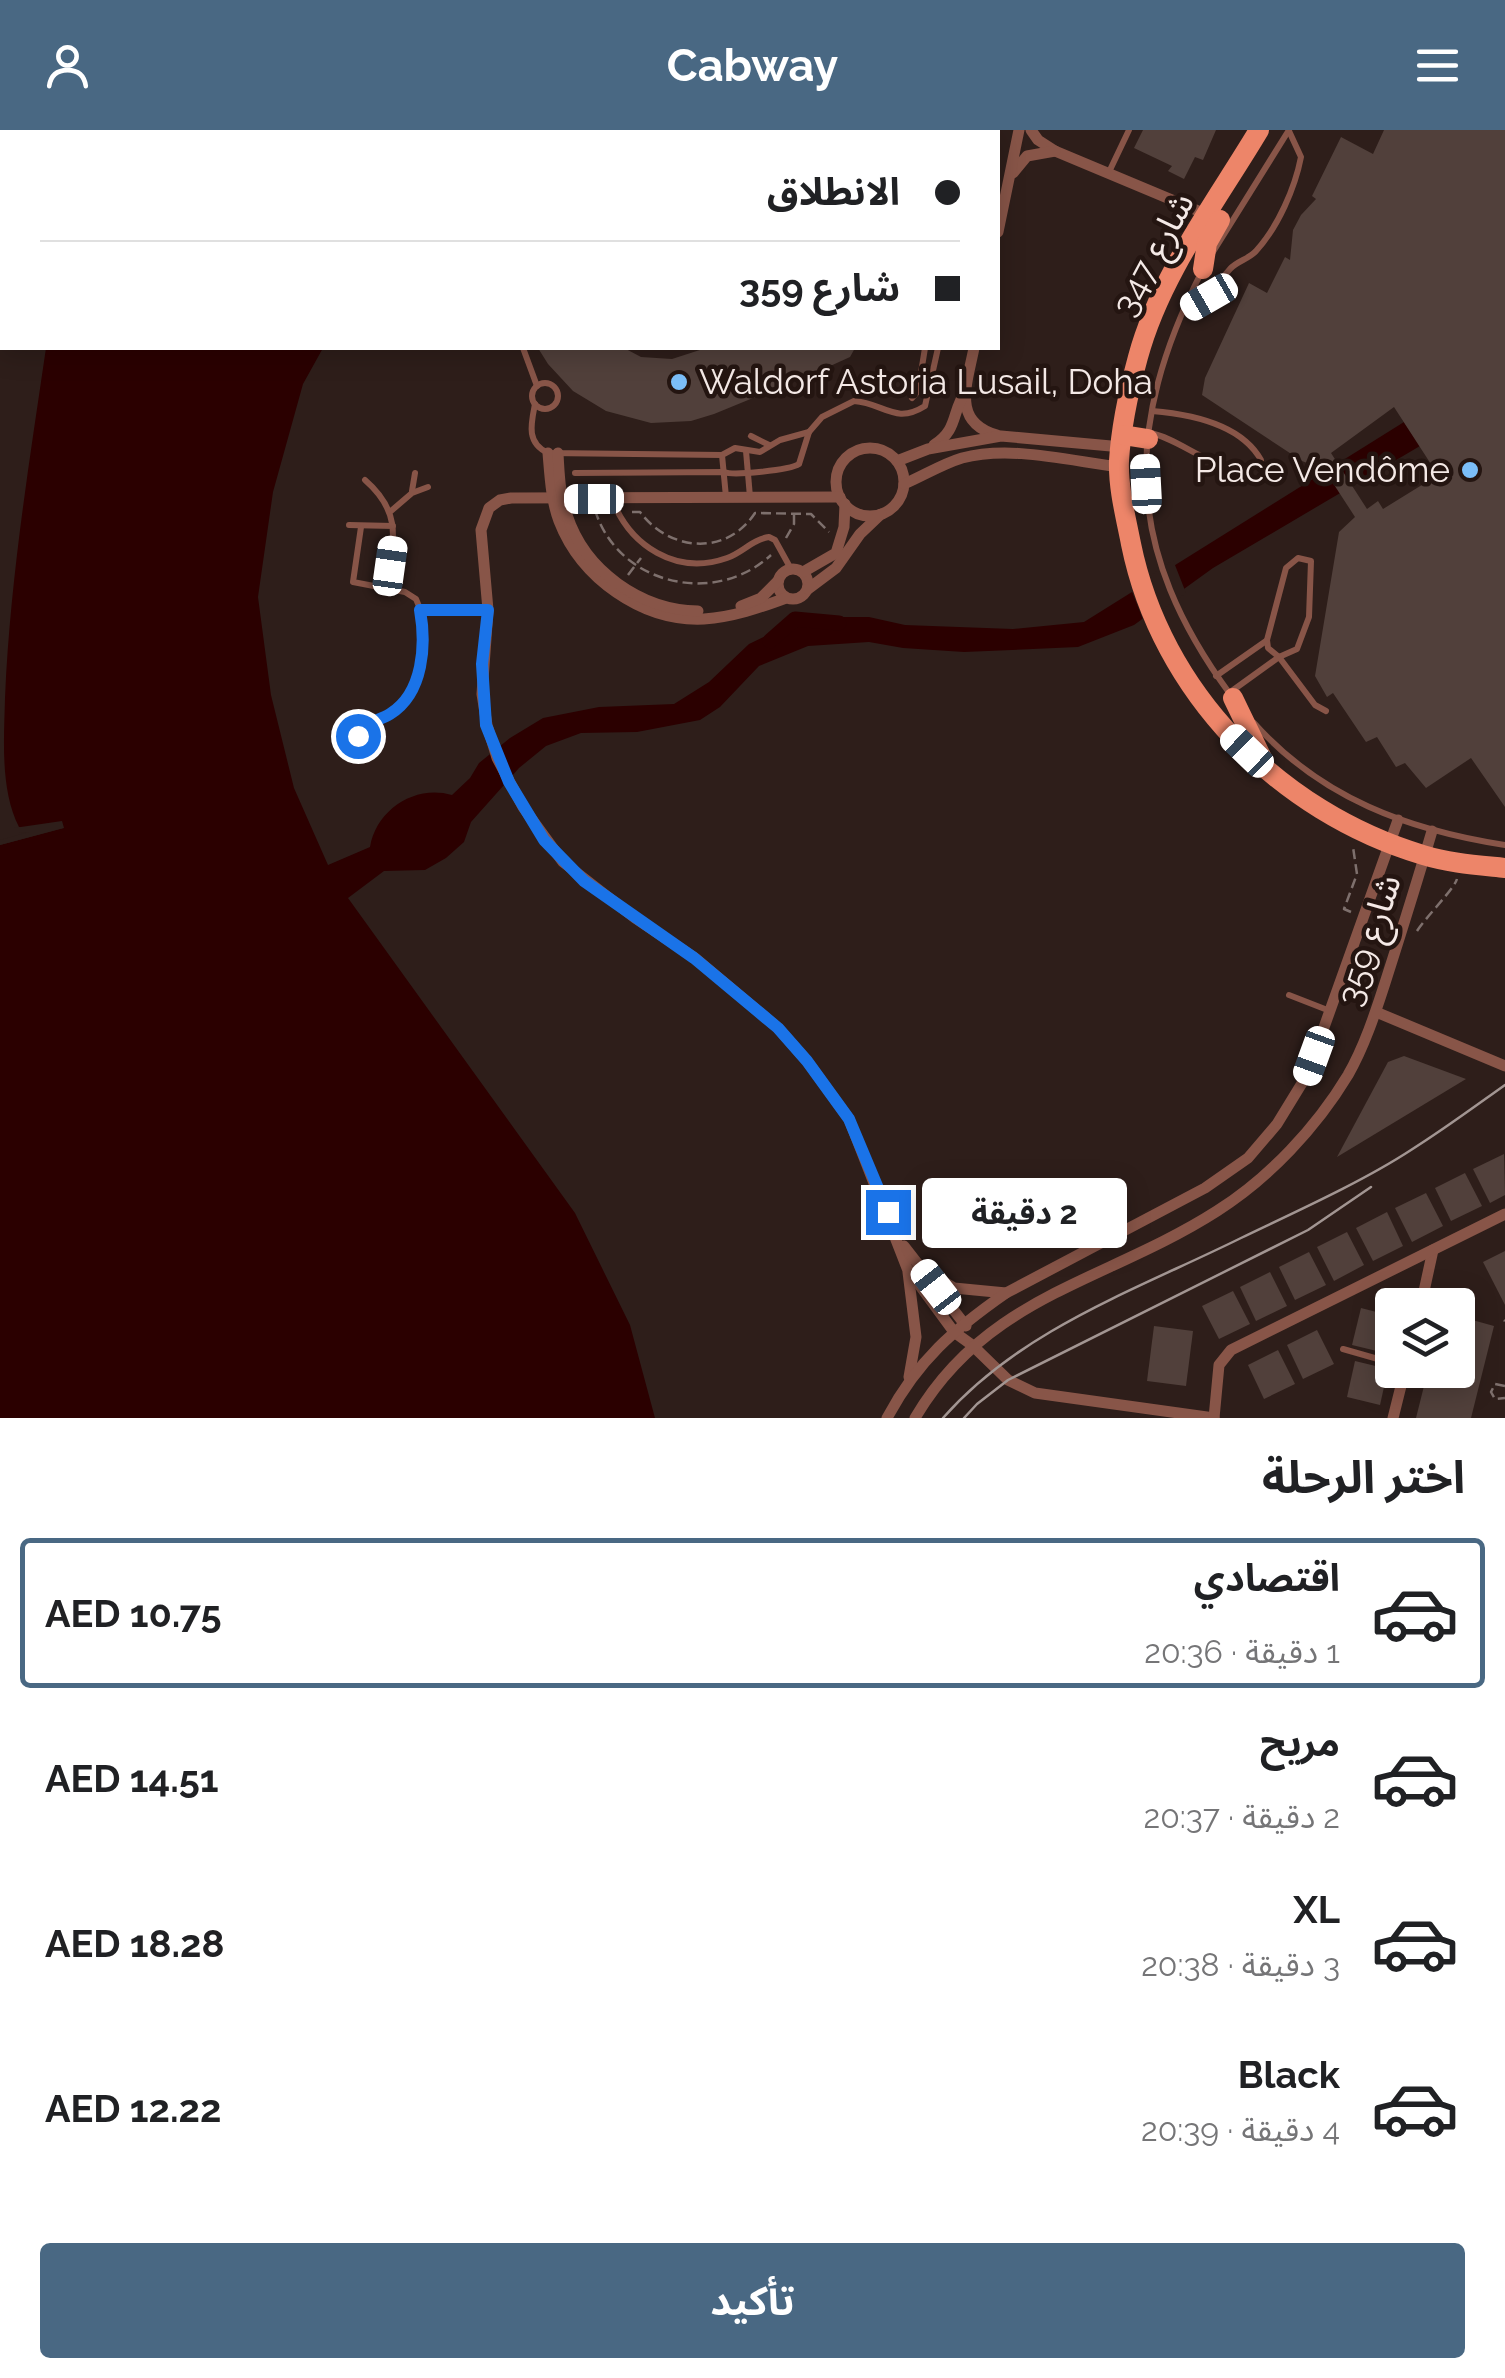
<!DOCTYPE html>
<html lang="ar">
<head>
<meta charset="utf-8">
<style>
  :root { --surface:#fff; --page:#f2f2f2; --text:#202124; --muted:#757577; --line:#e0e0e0; --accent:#496883 }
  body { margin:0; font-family:Raleway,"Noto Sans Arabic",sans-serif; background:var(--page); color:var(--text); direction:rtl; height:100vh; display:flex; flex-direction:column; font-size:38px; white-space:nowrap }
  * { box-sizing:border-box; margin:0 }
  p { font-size:32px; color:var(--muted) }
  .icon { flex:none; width:55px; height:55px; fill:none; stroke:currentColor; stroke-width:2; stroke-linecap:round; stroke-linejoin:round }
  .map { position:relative; height:1288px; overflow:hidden; direction:ltr }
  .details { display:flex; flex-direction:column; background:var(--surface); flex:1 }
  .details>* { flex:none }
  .top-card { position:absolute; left:0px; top:0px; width:1000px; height:220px; box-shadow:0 5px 25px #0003; direction:rtl; display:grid; align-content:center; height:220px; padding:0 40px; background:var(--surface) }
  .controls { position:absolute; left:1375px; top:1158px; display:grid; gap:20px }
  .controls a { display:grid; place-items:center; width:100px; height:100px; border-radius:10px; background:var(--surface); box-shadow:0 5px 25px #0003; font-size:50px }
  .end { position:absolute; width:45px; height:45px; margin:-22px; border:12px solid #1a73e8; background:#fff; box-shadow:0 0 0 5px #fff }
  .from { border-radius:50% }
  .bubble { position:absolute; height:70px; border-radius:10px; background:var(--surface); box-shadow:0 5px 25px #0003; font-size:32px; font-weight:700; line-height:70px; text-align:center; direction:rtl }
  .car { position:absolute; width:30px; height:60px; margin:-30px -15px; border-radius:12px; box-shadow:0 0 8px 2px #0007; background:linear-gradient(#fff 24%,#345 0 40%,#fff 0 76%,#345 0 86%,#fff 0) }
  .top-card b { display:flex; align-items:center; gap:35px; height:95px; font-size:38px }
  .top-card b+b { border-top:2px solid var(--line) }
  .top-card i { width:25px; height:25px; background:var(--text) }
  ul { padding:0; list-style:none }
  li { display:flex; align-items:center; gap:30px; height:150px; margin:0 20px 15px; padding:0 20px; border:5px solid transparent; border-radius:10px }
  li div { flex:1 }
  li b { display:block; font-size:38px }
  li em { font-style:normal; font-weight:700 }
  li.current { border-color:var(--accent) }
  li>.icon { width:90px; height:90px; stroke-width:1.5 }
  h2 { padding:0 40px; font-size:45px; line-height:120px }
  .action { display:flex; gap:20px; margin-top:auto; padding:20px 40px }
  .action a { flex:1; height:115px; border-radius:10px; background:var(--accent); color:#fff; font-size:40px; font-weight:700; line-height:115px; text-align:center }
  header { display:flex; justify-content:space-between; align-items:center; height:130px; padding:0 40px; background:var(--accent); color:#fff; font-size:45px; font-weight:700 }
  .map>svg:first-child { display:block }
  .water { fill:#2b0000 }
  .pier { fill:#2e1e1a }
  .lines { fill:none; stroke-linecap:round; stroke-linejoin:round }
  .canal { stroke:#2b0000; stroke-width:15 }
  .building { fill:#51403b; fill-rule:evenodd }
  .path { stroke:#7e706d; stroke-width:2.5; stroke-dasharray:10 5; stroke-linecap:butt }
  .lane { stroke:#885548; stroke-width:6 }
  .street { stroke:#885548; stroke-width:11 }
  .primary { stroke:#ed8569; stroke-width:20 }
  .tram { stroke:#a29592; stroke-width:2.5 }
  .street-bridge { stroke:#885548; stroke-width:11 }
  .route { stroke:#1a73e8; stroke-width:12 }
  .poi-dot { fill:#7bbef8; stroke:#241511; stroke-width:4 }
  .labels { text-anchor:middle; stroke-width:9; stroke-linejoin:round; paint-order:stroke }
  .street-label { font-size:35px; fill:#f4e9e6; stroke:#241511 }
  .poi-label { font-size:35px; fill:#f4e9e6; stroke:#241511; text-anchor:start }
</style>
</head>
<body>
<header><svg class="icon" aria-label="menu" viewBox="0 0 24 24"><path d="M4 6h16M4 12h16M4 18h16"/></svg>Cabway<svg class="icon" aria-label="person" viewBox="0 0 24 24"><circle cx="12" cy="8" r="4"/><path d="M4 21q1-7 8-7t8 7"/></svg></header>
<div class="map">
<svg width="1505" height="1288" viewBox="0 0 1505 1288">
  <rect width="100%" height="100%" fill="#2e1e1a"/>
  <g class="water">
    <polygon points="78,0 434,0 78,2"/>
    <path d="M46,218h277l-20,36 -30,108 -15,105 13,98 23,93 34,77 42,-18c6,-37 45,-63 82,-52l18,-17 9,-15 31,-25 33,-20 56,-11 75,-3 35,-22 40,-38 23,-11 68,-16h29l36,8 108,4 71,-7 320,-200 16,24 -207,122 -79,57 -56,22 -114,5 -61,-4 -34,-6 -61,4 -49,20 -39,41 -20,13 -63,12 -56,1 -35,13 -27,22 -48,54 -7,20 -18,16 -21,12 -41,1 -36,27 227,315 55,112 25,93h-655v-573l63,-17 -44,-1c-19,-37 -15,-88 -14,-129 5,-118 24,-234 41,-350z"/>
  </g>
  <g class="pier">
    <polygon points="1173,430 1186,463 1144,492 1131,459"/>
    <polygon points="62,691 64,698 0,715 0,710 29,702 19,703 14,698"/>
  </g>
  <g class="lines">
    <polyline class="canal" points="770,511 795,489 839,493"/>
  </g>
  <g class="building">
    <polygon points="1143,0 1216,0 1203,30 1195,27 1184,49 1168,41 1172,36 1134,18"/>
    <path d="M1384,0h121v677l-34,-49 -45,30 -21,-25 -9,4 -19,-30 -11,5 -33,-49 -6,4 -12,-21 24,-144 16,-15 -37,-57 -6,5 -10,-4 -100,-66 3,-17 44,-95 18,10 18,-36 5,3 3,-30 8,-15 15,-16 -4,-3 29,-59 32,17zM1394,277l44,68 -55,34 -5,-8 -11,8 -36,-56z"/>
    <polygon points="538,218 624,218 641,227 672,229 706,218 855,218 850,227 817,242 714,284 691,291 651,293 606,281 573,261 548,234"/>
    <polygon points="1404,926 1466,949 1337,1027 1388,932"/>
    <polygon points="1504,1024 1505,1065 1490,1073 1473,1039"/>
    <polygon points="1465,1043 1482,1076 1451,1091 1435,1058"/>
    <polygon points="1426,1063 1443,1096 1412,1112 1395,1078"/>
    <polygon points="1387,1082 1403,1116 1373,1131 1356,1098"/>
    <polygon points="1347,1102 1364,1135 1334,1151 1317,1117"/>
    <polygon points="1505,1121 1505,1175 1483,1132"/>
    <polygon points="1309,1122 1326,1155 1295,1170 1279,1137"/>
    <polygon points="1270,1142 1287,1176 1256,1191 1240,1157"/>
    <polygon points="1233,1161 1250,1194 1219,1209 1202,1176"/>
    <polygon points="1361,1178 1392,1186 1385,1223 1352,1215"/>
    <polygon points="1458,1186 1494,1196 1471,1288 1416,1288 1428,1240 1458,1240"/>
    <polygon points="1154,1196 1193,1201 1186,1256 1147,1251"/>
    <polygon points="1317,1200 1334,1234 1303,1249 1287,1215"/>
    <polygon points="1278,1220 1295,1254 1264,1269 1248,1235"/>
    <polygon points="1355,1231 1388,1239 1380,1275 1347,1267"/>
  </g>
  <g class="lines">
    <g class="path">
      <path d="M595,380c23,75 120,97 176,45"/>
      <path d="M632,382h8c29,39 86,45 115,1l56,1 18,18"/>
      <polyline points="786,408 794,394 794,383"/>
      <polyline points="628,445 641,428"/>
      <polyline points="1351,782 1344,779 1357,744 1353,717"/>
      <path d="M1417,801c9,-14 37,-42 40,-52"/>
      <polyline points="1504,1190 1505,1191"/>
      <polyline points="1505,1256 1495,1254 1491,1262 1495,1269 1505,1268"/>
    </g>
    <g class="lane">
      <polyline points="1109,42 1129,0"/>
      <polyline points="1213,122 1289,0"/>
      <path d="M1202,141c-80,157 -77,280 28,423"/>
      <path d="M1184,182c25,-15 28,-22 46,-43 7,-8 19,-10 26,-18 22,-24 39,-63 45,-94l-12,-26"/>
      <polyline points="523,218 537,256"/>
      <circle cx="545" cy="266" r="13"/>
      <polyline points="912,268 918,261 925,218"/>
      <path d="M535,274c-4,20 -9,39 13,49l174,2"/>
      <path d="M1150,303c35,6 81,55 111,27 -20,-36 -72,-46 -109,-49"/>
      <polyline points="751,306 769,315"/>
      <polyline points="746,321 750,367"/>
      <path d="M575,343l149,-1c9,4 66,-2 75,-8l10,-32"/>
      <path d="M365,350c39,34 28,62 21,108"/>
      <polyline points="412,361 415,343"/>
      <path d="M726,367l-4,-42 13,-7 25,4 20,-12 29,-8 13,-15 32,-16c30,2 41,24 71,5l13,-58"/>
      <path d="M612,369c18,47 64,77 115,59 15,-5 26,-19 42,-21l6,3 16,29"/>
      <polyline points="391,381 412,363 428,357"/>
      <polyline points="349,395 393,396"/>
      <polygon points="1298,428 1311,431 1309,487 1297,519 1279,527 1268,518 1267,510 1286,438"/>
      <polyline points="421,480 487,480"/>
      <polyline points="1216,546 1266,511"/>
      <polyline points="1229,563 1279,527 1315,575 1326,581"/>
      <path d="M1254,593c67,75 154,107 251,122"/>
      <path d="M358,606c7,-16 24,-16 38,-26 30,-23 35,-79 20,-111l-11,-7 -52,-10 8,-55"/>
      <polyline points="1289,865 1330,881"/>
      <polyline points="1343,1219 1392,1233"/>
    </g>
    <g class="street">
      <polyline points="1031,0 1038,10 1055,21 1208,85"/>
      <polyline points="1013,43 1027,26 1055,21"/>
      <polyline points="998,102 1019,0"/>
      <path d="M974,218c-7,36 -23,74 23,87"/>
      <path d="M934,315c25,-16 17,-33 32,-54"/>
      <circle cx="870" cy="352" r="34"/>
      <polyline points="897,331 928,319 1001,306 1122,317"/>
      <path d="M904,354c19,-8 38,-20 58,-26 49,-13 108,3 157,9"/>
      <polyline points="840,367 511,368 500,370 489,378 481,400 488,480 482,564 487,595 497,628 523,677 563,732 635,788 695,828 778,898 807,931 849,989 907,1138 954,1202 972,1215 1008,1250 1035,1263 1214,1288"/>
      <circle cx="793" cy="454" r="15"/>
      <polyline points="803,442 836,423 844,397 845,374"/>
      <polyline points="808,459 836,438 860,404 881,384"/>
      <polyline points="1376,882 1505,936"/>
      <polyline points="904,1116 966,1196"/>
      <polyline points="908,1142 916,1207 909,1247"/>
      <polyline points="934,1146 954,1158 1006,1163"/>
      <polyline points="1421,1175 1433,1120"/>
      <path d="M887,1288c31,-58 66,-88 119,-125l199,-105 43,-30 29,-34 30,-49 91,-255"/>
      <path d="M915,1288c72,-123 191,-136 302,-207 52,-33 99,-83 131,-136 16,-28 27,-61 37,-92 16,-50 32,-101 47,-152"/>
      <polyline points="1214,1288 1219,1235 1231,1220 1505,1084"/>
      <polyline points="1393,1288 1405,1240"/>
    </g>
    <g class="primary">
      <path d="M1259,0c-43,72 -99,145 -121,227 -9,33 -17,70 -19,104 -1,27 7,57 12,83 30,148 148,268 292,311 26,8 54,10 82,13"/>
      <polyline points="1203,139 1207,113 1220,90"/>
      <polyline points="1123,305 1148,309"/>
      <polyline points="1233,568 1262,628"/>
    </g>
    <g class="tram">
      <path d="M943,1288c78,-89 195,-129 298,-180 54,-26 121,-56 170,-88 32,-20 63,-43 94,-65"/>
      <polyline points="964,1288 977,1274 1008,1250 1308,1100 1371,1057"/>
    </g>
    <g class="street-bridge">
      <path d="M548,323c2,23 3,47 11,68 22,57 83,101 145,98 29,-2 55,-11 82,-21"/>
      <path d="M558,323c1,21 2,42 9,62 18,56 74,95 131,96"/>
      <polyline points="741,476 761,468 778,451"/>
    </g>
  </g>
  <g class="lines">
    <path class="route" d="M358,606c7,-15 19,-14 32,-22 34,-21 36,-70 30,-104h68l-6,54 4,61 23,57 35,58 40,41 110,77 84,70 29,33 42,58 39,93"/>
  </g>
  <g class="poi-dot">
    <circle cx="679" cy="252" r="10"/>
    <circle cx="1470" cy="340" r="10"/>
  </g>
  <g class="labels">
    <g class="street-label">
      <text transform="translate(1153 124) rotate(-62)" y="12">شارع 347</text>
      <text transform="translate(1369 810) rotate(-72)" y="12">شارع 359</text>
    </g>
    <g class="poi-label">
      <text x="699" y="264">Waldorf Astoria Lusail, Doha</text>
      <text x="1450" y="352" text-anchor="end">Place Vendôme</text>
    </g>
  </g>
</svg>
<div class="controls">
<a><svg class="icon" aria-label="layers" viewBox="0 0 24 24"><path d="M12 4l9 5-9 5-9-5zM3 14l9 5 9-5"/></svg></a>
</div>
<i class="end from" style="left:358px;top:606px"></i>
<i class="end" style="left:888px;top:1082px"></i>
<div class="bubble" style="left:922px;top:1048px;width:205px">2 دقيقة</div>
<i class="car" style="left:1209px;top:167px;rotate:240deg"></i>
<i class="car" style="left:1146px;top:354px;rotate:357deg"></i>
<i class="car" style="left:594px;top:369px;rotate:270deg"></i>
<i class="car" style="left:390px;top:436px;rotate:8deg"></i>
<i class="car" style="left:1247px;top:621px;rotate:314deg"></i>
<i class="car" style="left:1314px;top:926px;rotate:200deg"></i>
<i class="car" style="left:936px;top:1157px;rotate:322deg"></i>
<div class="top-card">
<b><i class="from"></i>الانطلاق</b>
<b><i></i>شارع 359</b>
</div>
</div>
<section class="details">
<h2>اختر الرحلة</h2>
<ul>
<li class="current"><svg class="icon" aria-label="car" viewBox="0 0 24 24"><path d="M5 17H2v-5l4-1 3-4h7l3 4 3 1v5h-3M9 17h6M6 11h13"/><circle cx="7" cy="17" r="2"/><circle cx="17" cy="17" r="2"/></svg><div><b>اقتصادي</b><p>1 دقيقة · 20:36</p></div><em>AED 10.75</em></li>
<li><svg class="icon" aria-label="car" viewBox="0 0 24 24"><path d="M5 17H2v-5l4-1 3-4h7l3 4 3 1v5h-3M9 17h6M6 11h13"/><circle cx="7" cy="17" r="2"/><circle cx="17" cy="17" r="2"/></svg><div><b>مريح</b><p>2 دقيقة · 20:37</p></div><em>AED 14.51</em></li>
<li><svg class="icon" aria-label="car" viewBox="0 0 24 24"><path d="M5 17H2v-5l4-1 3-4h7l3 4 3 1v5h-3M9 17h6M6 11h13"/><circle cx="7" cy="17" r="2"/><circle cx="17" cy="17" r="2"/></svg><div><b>XL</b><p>3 دقيقة · 20:38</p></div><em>AED 18.28</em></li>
<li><svg class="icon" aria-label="car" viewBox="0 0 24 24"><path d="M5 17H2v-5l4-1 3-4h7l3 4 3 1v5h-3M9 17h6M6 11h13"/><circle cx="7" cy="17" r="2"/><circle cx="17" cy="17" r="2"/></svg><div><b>Black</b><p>4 دقيقة · 20:39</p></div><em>AED 12.22</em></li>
</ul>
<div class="action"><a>تأكيد</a></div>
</section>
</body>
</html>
